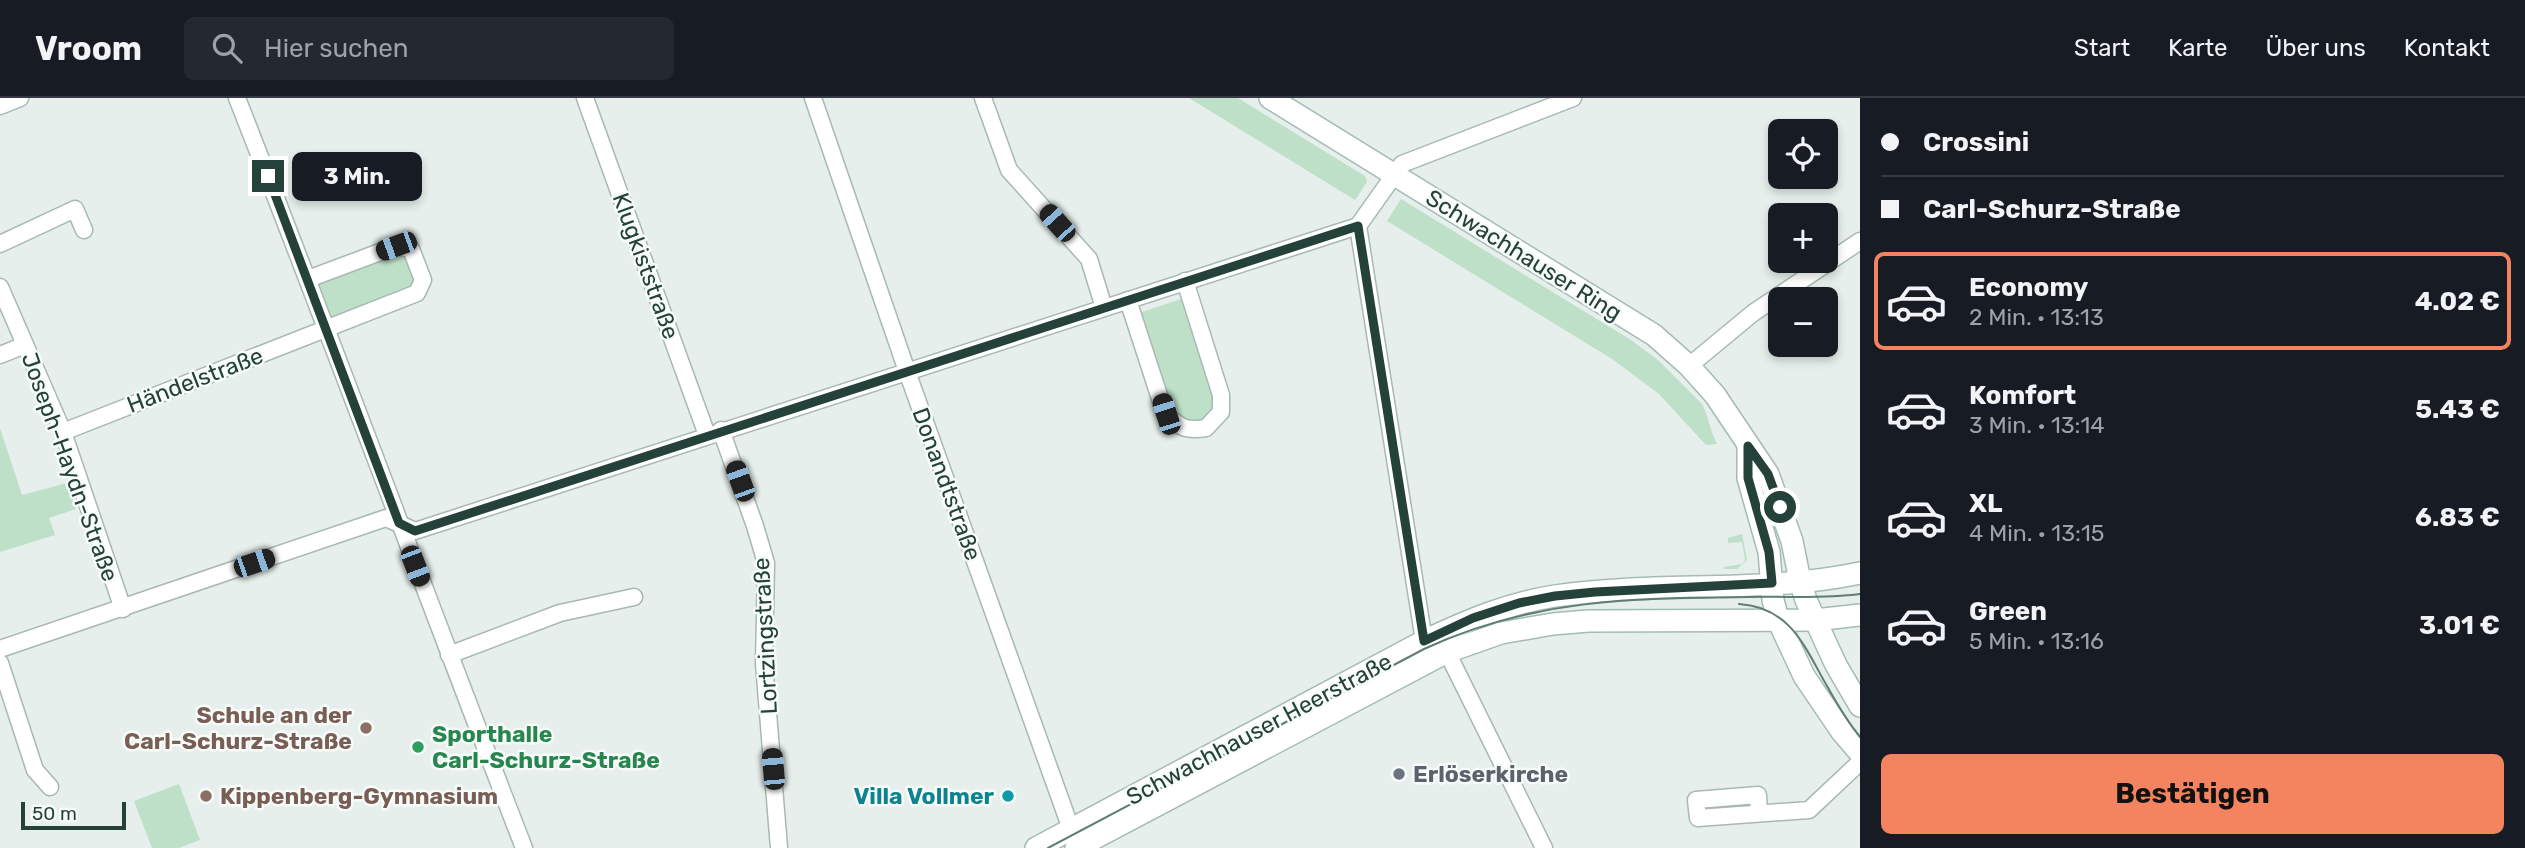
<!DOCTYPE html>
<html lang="de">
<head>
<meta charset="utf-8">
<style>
  :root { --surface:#171b24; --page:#242831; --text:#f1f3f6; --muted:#9ea1a6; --line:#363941; --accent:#f4845f }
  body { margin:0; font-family:Rubik,sans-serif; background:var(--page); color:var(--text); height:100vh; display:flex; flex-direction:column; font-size:26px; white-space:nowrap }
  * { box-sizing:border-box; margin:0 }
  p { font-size:23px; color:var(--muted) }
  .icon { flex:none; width:38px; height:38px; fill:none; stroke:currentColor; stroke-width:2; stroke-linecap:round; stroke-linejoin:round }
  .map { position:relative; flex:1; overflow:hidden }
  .panel { display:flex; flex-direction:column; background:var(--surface); width:665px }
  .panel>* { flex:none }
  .top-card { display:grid; align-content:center; height:154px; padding:0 21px; background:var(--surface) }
  .tools { position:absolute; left:1768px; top:21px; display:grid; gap:14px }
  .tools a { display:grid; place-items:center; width:70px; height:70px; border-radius:10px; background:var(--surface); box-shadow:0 4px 10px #0003; font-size:35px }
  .scale { position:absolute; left:21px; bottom:18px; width:105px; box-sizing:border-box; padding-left:7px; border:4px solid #24423a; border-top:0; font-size:19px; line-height:24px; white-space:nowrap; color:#24423a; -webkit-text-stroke:5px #f7fbf9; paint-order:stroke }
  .end { position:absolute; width:32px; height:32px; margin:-16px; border:9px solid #24423a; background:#fff; box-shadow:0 0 0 4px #fff }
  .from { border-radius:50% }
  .bubble { position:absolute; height:49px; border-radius:10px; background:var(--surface); box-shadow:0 4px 10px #0003; font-size:23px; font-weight:700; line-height:49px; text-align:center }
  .car { position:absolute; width:21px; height:42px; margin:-21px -10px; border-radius:9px; box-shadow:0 0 5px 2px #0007; background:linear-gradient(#222 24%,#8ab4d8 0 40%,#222 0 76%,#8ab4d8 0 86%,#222 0) }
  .top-card b { display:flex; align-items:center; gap:24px; height:66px; font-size:26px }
  .top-card b+b { border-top:2px solid var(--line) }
  .top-card i { width:18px; height:18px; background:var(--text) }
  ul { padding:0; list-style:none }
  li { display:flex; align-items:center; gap:21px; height:98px; margin:0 14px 10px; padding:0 7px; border:4px solid transparent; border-radius:10px }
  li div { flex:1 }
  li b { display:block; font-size:26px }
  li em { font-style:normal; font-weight:700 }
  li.current { border-color:var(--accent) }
  li>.icon { width:63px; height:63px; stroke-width:1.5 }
  .cta { display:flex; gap:14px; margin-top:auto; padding:14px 21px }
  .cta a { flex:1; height:80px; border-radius:10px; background:var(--accent); color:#111; font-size:28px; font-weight:700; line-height:80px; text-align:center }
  header { display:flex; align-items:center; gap:42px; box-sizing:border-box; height:98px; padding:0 35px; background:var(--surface); border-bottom:2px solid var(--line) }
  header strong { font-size:33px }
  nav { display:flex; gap:38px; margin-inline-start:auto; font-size:24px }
  .search { width:490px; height:63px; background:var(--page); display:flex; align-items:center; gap:18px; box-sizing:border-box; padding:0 24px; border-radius:10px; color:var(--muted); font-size:26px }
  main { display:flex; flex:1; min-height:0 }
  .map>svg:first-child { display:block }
  .green { fill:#bfe0c8 }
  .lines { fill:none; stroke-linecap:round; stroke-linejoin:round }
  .minor-casing { stroke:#a8b8b2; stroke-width:19 }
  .secondary-casing { stroke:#a4bbb3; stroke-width:24 }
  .minor { stroke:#fff; stroke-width:16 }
  .secondary { stroke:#fff; stroke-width:21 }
  .tram { stroke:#5f7d75; stroke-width:2 }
  .route { stroke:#24423a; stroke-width:9 }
  .education-dot { fill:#8d6e63; stroke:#f7fbf9; stroke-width:2.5 }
  .leisure-dot { fill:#2e9e5b; stroke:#f7fbf9; stroke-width:2.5 }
  .worship-dot { fill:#6b7280; stroke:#f7fbf9; stroke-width:2.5 }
  .culture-dot { fill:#0f9aa8; stroke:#f7fbf9; stroke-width:2.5 }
  .labels { text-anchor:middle; stroke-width:5; stroke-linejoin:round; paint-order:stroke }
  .street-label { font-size:23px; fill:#24423a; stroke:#f7fbf9 }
  .education-label { font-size:23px; font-weight:bold; fill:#785e54; stroke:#f7fbf9; text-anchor:end }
  .leisure-label { font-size:23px; font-weight:bold; fill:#27864d; stroke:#f7fbf9; text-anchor:start }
  .worship-label { font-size:23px; font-weight:bold; fill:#5b616d; stroke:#f7fbf9; text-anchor:start }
  .culture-label { font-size:23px; font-weight:bold; fill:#0d838f; stroke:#f7fbf9; text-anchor:end }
</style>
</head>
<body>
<header>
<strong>Vroom</strong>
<div class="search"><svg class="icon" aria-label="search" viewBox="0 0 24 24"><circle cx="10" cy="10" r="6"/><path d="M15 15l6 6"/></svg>Hier suchen</div>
<nav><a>Start</a><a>Karte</a><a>Über uns</a><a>Kontakt</a></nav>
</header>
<main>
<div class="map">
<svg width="1860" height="750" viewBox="0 0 1860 750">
  <rect width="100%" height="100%" fill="#e6efeb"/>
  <g class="green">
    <polygon points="1189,0 1238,0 1365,78 1367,84 1355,102"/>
    <path d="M1401,101l230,141 27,20 44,44c7,13 8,27 15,40l-11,1 -47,-51 -47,-35 -225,-138z"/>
    <polygon points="391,155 402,156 411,162 416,186 410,194 337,222 328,220 317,191 319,184"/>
    <path d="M1184,200l32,100c-1,14 -8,22 -21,26l-22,-9 -34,-102z"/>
    <polygon points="0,330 22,397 67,385 76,411 49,420 55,437 0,454"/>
    <polygon points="1742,436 1747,462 1737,471 1724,471 1724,469 1742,466 1745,462 1742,444 1728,445 1728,440"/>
    <polygon points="179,686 200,742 179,750 152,750 134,703"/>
  </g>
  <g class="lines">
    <g class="minor-casing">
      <g id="minor">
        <path d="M237,0c98,249 190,500 287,750"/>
        <polyline points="585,0 707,337"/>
        <polyline points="813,0 909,279 1071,731"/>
        <polyline points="983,0 1009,72 1089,161 1104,210"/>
        <polyline points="0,8 20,0"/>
        <polyline points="1358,128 1424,543"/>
        <polyline points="0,146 75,111 84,132"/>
        <polyline points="0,189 63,334 123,511"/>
        <path d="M1128,202l37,114c16,14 20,17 41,14l15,-16v-17l-36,-114"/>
        <polyline points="0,257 25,247"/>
        <polyline points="1689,268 1753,215 1860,143"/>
        <polyline points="721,332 755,428 766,465 764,566 779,750"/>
        <polyline points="63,334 417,195 423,182 411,151 396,148 308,181"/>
        <polyline points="0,551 386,420 415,433 1358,128 1402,66 1573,0"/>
        <polyline points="1447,554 1544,750"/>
        <polyline points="449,557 560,515 634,499"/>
        <polyline points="0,565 35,672 50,689"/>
        <polyline points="1759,715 1758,697 1696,702 1698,720 1809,712 1860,664"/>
      </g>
    </g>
    <g class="secondary-casing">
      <g id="secondary">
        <polyline points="1270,0 1654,237 1689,268 1715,297 1768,376 1792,443 1800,483 1806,502 1836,567 1860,608"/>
        <polyline points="1748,348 1748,380 1769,454 1773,502 1778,522 1804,578 1842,634 1860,655"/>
        <path d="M1036,750l388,-207c43,-20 84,-38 131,-45 101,-15 205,-2 305,-23"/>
        <polyline points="1076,750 1447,554 1501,535 1553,526 1588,523 1815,522 1860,517"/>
      </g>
    </g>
    <use href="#minor" class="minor"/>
    <use href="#secondary" class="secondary"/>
    <g class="tram">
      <path d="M1739,506c52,3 66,44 88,82 10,18 20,35 33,51"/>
      <path d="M1048,750l376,-199c106,-50 209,-51 324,-52 37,-1 75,2 112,-3"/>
    </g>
  </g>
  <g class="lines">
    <polyline class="route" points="268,78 399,425 415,433 1358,128 1424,543 1473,520 1519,505 1555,498 1595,494 1772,485 1769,454 1748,380 1748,348 1768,376 1780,409"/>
  </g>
  <g class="education-dot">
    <circle cx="366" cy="630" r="7"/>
    <circle cx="206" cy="698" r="7"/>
  </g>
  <circle class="leisure-dot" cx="418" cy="649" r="7"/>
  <circle class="worship-dot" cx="1399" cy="676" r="7"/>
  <circle class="culture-dot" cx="1008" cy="698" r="7"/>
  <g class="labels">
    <g class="street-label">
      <text transform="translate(1524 157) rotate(32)" y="8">Schwachhauser Ring</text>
      <text transform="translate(646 168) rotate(70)" y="8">Klugkiststraße</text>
      <text transform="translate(195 282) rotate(-21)" y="8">Händelstraße</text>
      <text transform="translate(70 369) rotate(70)" y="8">Joseph-Haydn-Straße</text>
      <text transform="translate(947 386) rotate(70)" y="8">Donandtstraße</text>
      <text transform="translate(765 538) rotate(-93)" y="8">Lortzingstraße</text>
      <text transform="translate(1259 631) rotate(-28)" y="8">Schwachhauser Heerstraße</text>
    </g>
    <g class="education-label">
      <text x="352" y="625">Schule an der<tspan x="352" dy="26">Carl-Schurz-Straße</tspan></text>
      <text x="220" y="706" text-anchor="start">Kippenberg-Gymnasium</text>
    </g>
    <g class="leisure-label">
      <text x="432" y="644">Sporthalle<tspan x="432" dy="26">Carl-Schurz-Straße</tspan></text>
    </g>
    <g class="worship-label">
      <text x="1413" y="684">Erlöserkirche</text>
    </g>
    <g class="culture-label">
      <text x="994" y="706">Villa Vollmer</text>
    </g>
  </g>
</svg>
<div class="tools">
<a><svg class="icon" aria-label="locate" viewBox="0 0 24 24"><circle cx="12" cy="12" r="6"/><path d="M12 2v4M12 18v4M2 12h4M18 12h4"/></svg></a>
<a>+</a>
<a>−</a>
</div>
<div class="scale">50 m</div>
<i class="end from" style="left:1780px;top:409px"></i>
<i class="end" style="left:268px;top:78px"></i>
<div class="bubble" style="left:292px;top:54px;width:130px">3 Min.</div>
<i class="car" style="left:1057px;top:125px;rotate:318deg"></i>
<i class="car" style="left:396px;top:148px;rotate:250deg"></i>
<i class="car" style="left:1166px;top:316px;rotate:342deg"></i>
<i class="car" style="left:740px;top:383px;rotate:340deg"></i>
<i class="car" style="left:254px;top:465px;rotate:71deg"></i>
<i class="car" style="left:415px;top:468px;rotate:159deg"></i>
<i class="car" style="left:773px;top:671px;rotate:355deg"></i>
</div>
<section class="panel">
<div class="top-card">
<b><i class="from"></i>Crossini</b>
<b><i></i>Carl-Schurz-Straße</b>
</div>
<ul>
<li class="current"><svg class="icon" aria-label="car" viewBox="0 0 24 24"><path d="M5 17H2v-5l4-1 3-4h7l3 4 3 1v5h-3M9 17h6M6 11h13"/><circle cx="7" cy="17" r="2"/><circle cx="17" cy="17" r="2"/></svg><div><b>Economy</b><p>2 Min. · 13:13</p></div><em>4.02 €</em></li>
<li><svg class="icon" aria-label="car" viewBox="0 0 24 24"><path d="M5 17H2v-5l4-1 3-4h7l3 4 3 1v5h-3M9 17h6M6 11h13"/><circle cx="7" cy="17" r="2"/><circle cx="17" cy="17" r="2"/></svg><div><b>Komfort</b><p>3 Min. · 13:14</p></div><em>5.43 €</em></li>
<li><svg class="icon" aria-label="car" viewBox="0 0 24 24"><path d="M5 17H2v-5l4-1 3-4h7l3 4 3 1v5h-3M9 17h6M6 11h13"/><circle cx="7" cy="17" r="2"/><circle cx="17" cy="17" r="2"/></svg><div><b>XL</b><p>4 Min. · 13:15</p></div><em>6.83 €</em></li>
<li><svg class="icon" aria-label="car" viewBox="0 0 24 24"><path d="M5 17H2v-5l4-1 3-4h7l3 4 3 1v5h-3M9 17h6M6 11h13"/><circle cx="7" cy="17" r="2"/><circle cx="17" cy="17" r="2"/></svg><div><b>Green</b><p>5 Min. · 13:16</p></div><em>3.01 €</em></li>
</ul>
<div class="cta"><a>Bestätigen</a></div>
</section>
</main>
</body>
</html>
